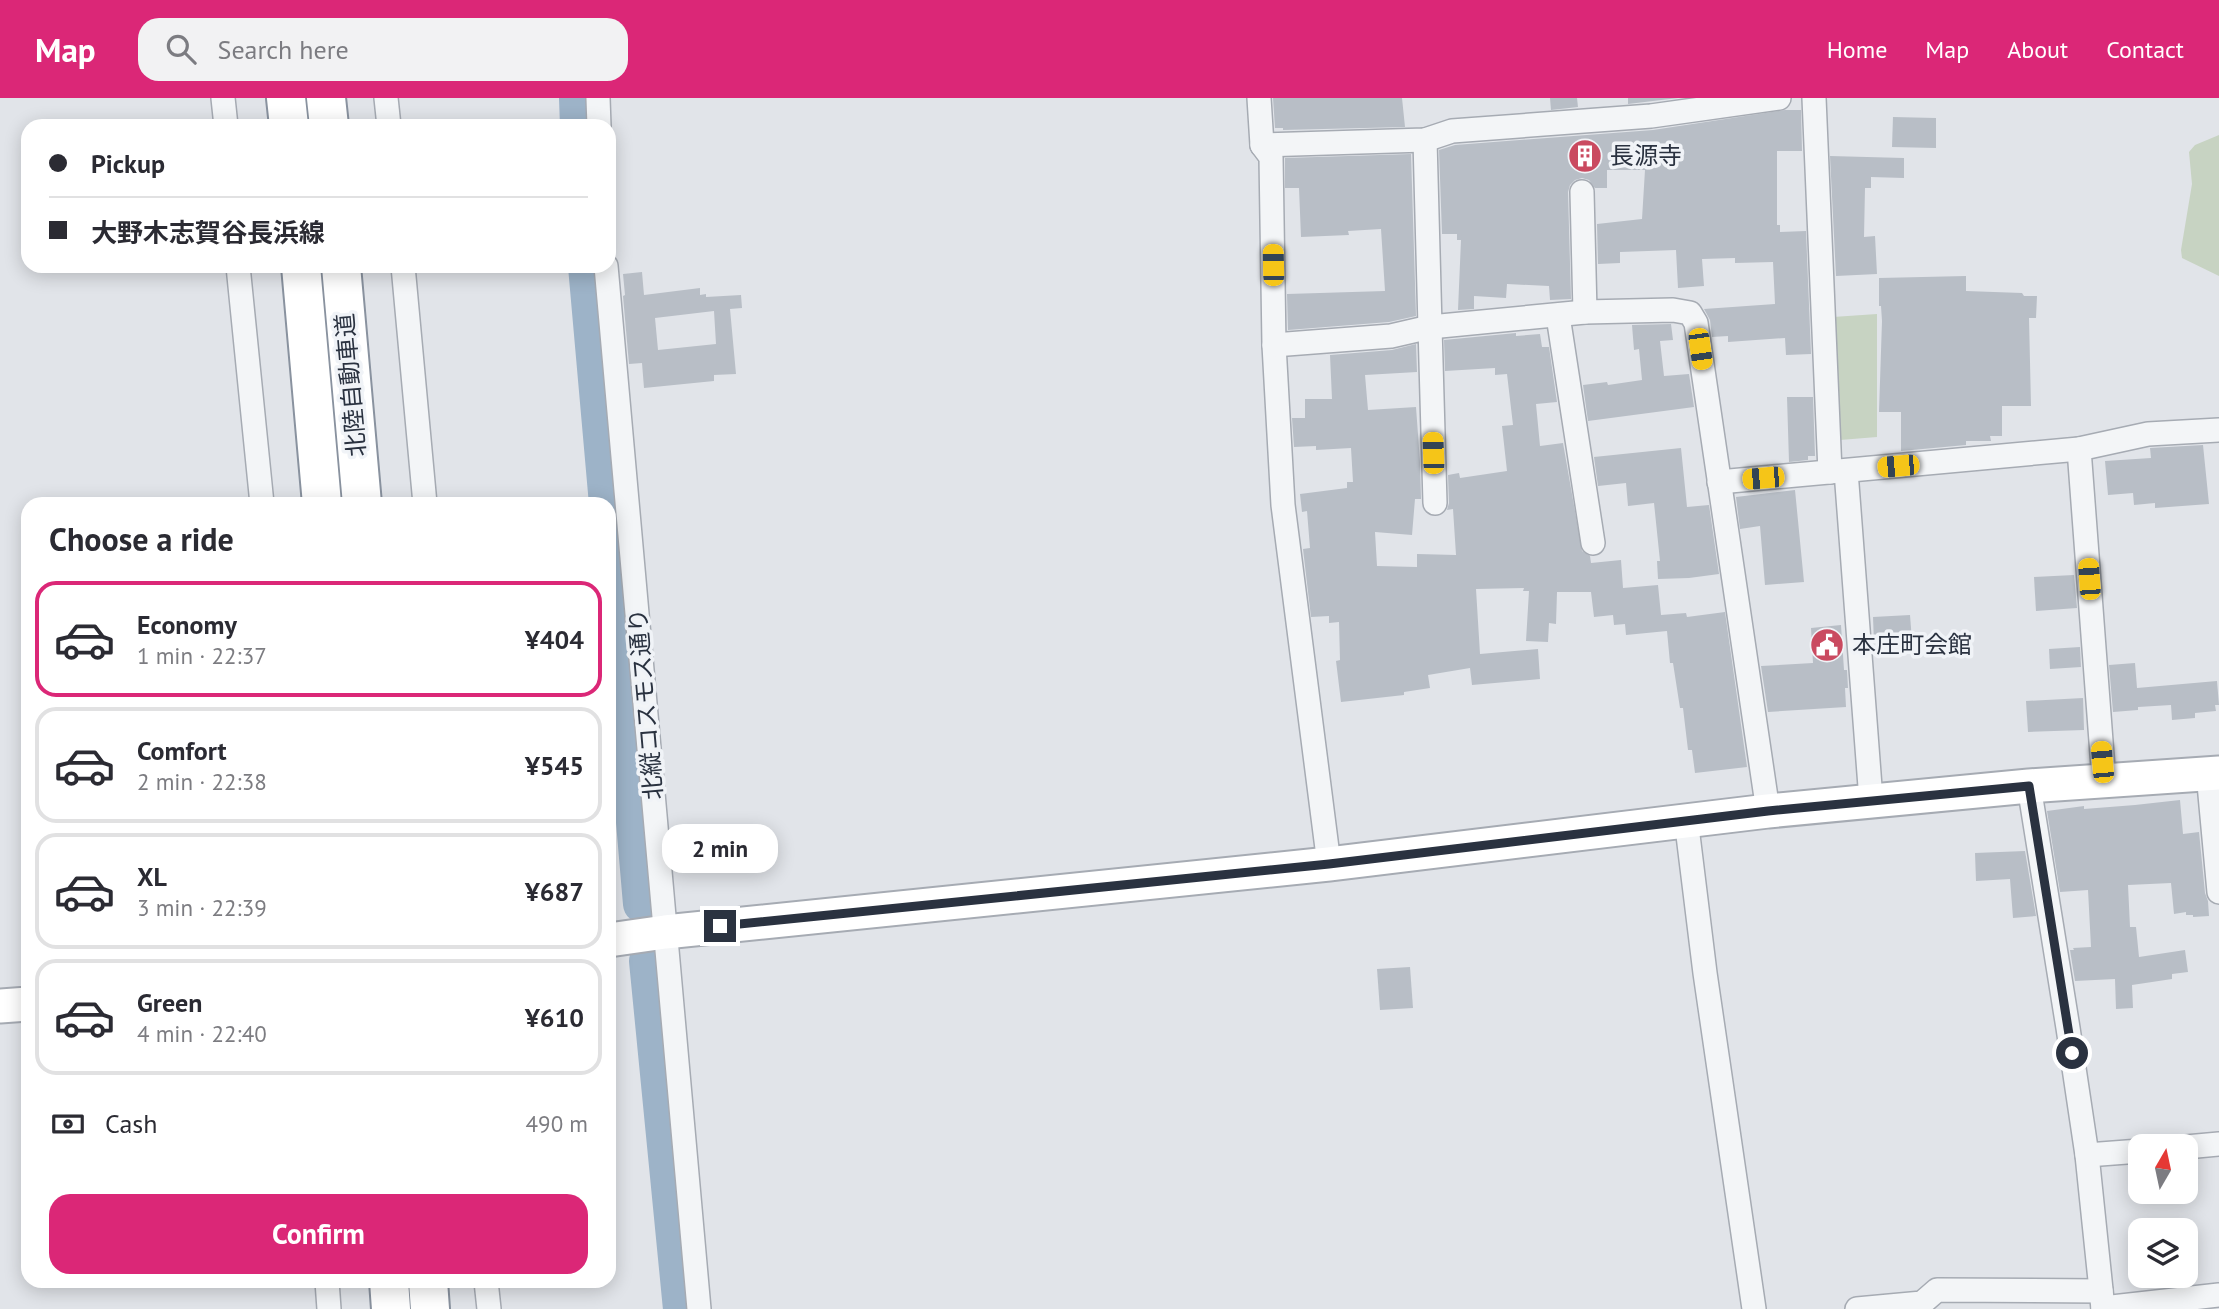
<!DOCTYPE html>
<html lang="en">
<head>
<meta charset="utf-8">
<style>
  :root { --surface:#fff; --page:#f2f2f3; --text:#2b2b33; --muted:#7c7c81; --line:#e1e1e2; --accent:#db2777 }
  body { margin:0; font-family:"PT Sans","Noto Sans JP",sans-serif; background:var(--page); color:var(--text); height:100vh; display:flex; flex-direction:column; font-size:26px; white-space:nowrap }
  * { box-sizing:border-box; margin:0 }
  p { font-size:23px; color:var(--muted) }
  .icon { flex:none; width:38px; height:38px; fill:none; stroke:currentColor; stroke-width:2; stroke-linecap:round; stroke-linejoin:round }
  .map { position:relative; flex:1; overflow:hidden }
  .sheet { position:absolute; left:21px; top:399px; width:595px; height:791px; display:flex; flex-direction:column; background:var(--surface); border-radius:21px; box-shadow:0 4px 18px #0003 }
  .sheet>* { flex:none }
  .guide { position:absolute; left:21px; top:21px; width:595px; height:154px; border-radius:21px; box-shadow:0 4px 18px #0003; display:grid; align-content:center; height:154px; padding:0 28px; background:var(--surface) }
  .needle { width:46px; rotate:9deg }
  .tools { position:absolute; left:2128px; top:1036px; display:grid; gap:14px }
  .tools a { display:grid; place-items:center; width:70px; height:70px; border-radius:14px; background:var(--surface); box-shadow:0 4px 18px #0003; font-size:35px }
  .end { position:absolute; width:32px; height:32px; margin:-16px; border:9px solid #2a3240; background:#fff; box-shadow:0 0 0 4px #fff }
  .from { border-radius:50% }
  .bubble { position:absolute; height:49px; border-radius:21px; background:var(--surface); box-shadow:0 4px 18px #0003; font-size:23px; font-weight:600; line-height:49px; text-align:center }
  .car { position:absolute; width:21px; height:42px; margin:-21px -10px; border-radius:9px; box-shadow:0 0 5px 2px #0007; background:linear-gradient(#f5c518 24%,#345 0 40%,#f5c518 0 76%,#345 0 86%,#f5c518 0) }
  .guide b { display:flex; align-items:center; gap:24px; height:66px; font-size:26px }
  .guide b+b { border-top:2px solid var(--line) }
  .guide i { width:18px; height:18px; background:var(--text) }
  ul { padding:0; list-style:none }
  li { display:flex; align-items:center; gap:21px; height:116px; margin:0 14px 10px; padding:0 14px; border:4px solid var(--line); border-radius:21px }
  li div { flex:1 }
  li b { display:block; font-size:26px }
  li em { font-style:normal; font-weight:600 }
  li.active { border-color:var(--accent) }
  li>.icon { width:63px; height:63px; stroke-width:1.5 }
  h2 { padding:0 28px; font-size:32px; line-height:84px }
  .pay { display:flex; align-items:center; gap:18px; height:77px; padding:0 28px; font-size:26px }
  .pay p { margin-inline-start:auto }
  .action { display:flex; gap:14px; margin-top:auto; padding:14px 28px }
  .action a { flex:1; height:80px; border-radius:21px; background:var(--accent); color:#fff; font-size:28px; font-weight:600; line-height:80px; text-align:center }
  header { display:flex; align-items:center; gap:42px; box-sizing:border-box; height:98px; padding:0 35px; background:var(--accent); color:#fff }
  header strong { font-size:33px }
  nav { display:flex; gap:38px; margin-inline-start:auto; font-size:24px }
  .search { width:490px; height:63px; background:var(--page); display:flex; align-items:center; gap:18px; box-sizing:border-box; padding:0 24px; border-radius:21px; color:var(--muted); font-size:26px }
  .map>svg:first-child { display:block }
  .green { fill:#c7d3c2 }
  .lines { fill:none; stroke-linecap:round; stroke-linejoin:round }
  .river { stroke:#9db3c8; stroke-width:38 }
  .building { fill:#b8bec6; fill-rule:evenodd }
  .minor-casing { stroke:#a6abb3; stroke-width:26 }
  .secondary-casing { stroke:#a6abb3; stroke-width:37 }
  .motorway-casing { stroke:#89929f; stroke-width:42 }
  .minor { stroke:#f3f5f7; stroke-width:23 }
  .secondary { stroke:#fff; stroke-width:33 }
  .motorway { stroke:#fff; stroke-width:38 }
  .route { stroke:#2a3240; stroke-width:9 }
  .labels { text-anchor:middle; stroke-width:7; stroke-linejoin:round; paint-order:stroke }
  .poi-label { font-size:24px; fill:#2a3240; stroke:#f0f3f7; text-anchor:start }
  .street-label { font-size:24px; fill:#2a3240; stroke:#f0f3f7 }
</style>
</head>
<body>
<header>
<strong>Map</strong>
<div class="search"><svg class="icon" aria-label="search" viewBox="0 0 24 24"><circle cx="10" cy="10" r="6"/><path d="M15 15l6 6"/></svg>Search here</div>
<nav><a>Home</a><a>Map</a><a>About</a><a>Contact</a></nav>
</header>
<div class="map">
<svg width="2219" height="1211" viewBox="0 0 2219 1211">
  <rect width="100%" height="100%" fill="#e1e4e9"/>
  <g class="green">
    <polygon points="2219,37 2219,178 2182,160 2181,152 2192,86 2189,54 2195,47"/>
    <polygon points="1877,216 1877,339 1840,342 1833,219"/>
  </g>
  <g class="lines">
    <g class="river">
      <polyline points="578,0 579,28"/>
      <polyline points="587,168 608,406"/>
      <polyline points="609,420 642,806"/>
      <polyline points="648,863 682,1211"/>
    </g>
  </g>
  <g class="building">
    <polygon points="1273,0 1402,0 1405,29 1283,32 1283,30 1275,30"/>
    <polygon points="1550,0 1577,0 1578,9 1551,12"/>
    <polygon points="1628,0 1678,0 1628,6"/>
    <polygon points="1785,12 1801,12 1802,53 1777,53 1777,127 1780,127 1780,134 1806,133 1811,256 1786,257 1785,240 1728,244 1728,238 1712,239 1710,222 1704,211 1775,206 1773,164 1735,165 1735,160 1702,161 1704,188 1678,190 1676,152 1620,154 1620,165 1598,166 1597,126 1642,121 1645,72 1607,72 1607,90 1595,90 1589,82 1582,80 1575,82 1570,87 1568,94 1571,201 1550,202 1549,188 1507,186 1506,200 1474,198 1474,211 1458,212 1461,142 1457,142 1457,136 1442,136 1439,52 1455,47 1653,32"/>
    <polygon points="1893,19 1936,20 1936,50 1892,49"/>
    <polygon points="1411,56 1416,218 1389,224 1288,232 1287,196 1385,193 1381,131 1348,133 1349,137 1301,139 1299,90 1285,90 1285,60"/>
    <polygon points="1830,58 1904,60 1904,80 1871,79 1871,90 1865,90 1864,139 1875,138 1877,176 1836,178"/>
    <path d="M642,174l2,23 56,-7v7l6,-1v3l35,-2 1,13 -12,1 6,65 -22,1v6l-70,7 -2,-25 -13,1 -6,-68 2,-1 -2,-21zM714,213l2,33 -58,6 -3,-32z"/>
    <polygon points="1966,178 1966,193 2022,195 2024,198 2037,198 2036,220 2029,220 2031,308 2002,308 2002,338 1990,338 1991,343 1966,343 1966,347 1901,353 1901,314 1879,314 1882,223 1881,208 1879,208 1879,180"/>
    <polygon points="1671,226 1673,242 1660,243 1664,278 1689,276 1694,309 1588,323 1583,287 1607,284 1608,287 1642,282 1639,251 1634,252 1632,227"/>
    <polygon points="1516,235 1516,238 1540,236 1542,249 1549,249 1557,304 1536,306 1540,348 1563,345 1582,453 1590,458 1591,465 1621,462 1623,490 1658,487 1661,517 1686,515 1687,519 1725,514 1747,669 1695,675 1692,652 1688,652 1683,610 1680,610 1673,565 1670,565 1667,533 1626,537 1625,526 1614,527 1613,517 1594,519 1591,494 1557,494 1556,526 1549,525 1548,544 1526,543 1529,493 1523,493 1524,490 1476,491 1480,556 1538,551 1540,581 1472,587 1470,570 1428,577 1430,590 1404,594 1404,597 1341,604 1336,563 1340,562 1339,524 1329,525 1329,518 1311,519 1303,451 1310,450 1307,413 1302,414 1300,396 1347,390 1347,384 1353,384 1351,350 1316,352 1316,348 1294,349 1292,320 1305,320 1305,301 1332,301 1330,257 1392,252 1416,246 1417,274 1365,277 1368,312 1416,309 1420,364 1421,401 1415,401 1412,437 1375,434 1377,468 1417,469 1417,456 1456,457 1453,411 1447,412 1449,405 1448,377 1459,375 1460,380 1507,373 1502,328 1513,327 1507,276 1495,277 1495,270 1445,273 1444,242"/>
    <polygon points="1787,299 1813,299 1815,358 1808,358 1808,362 1789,364"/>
    <polygon points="2203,347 2209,406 2155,410 2155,405 2134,407 2133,395 2108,397 2105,363 2151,360 2150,350"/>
    <polygon points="1681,350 1687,409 1709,407 1719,476 1689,480 1658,481 1657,463 1660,463 1654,405 1628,408 1626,385 1598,388 1594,359"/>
    <polygon points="1795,392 1804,484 1765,487 1760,428 1740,431 1736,399"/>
    <polygon points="2074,477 2077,510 2036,513 2034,479"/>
    <polygon points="1910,517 1912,543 1874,545 1873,519"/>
    <polygon points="1841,527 1844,572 1847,572 1848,590 1845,590 1846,609 1768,614 1761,568 1813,565 1811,530"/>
    <polygon points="2080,549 2081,569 2050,571 2049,551"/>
    <polygon points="2135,565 2137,590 2217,583 2219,607 2215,607 2216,613 2195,615 2195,620 2172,622 2171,607 2138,609 2138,612 2113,614 2109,567"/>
    <polygon points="2083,600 2084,632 2028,634 2026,603"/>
    <polygon points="2180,702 2183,736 2199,734 2205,795 2208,803 2209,818 2193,819 2193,817 2186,817 2186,814 2174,816 2171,785 2128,787 2130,829 2136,829 2139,859 2185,852 2188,874 2172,876 2172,881 2132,887 2133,910 2116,911 2115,881 2075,883 2070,852 2074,852 2073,850 2091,849 2088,792 2060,794 2047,713 2084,708 2084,711 2135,707"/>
    <polygon points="2025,753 2036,818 2013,820 2010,781 1976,783 1975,755"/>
    <polygon points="1410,869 1413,910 1380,912 1377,871"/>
  </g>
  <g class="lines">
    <g class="minor-casing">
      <g id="minor">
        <polyline points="223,0 226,28"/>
        <polyline points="386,0 389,28"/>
        <polyline points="598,0 599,28"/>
        <polyline points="1259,0 1262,47 1271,59 1274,247 1283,407 1329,766"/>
        <polyline points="1814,0 1830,374"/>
        <polyline points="1425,42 1430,229 1585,214 1673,212 1690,215 1696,225 1768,713"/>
        <polyline points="1262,47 1425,42 1452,33 1651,18 1779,0"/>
        <polyline points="1582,94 1585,214"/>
        <polyline points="238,168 262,406"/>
        <polyline points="403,168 425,406"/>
        <polyline points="606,168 699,1211"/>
        <polyline points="1558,218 1593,445"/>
        <polyline points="1274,247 1391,238 1430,229 1435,405"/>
        <polyline points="2079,351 2104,683"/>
        <polyline points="1846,373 1871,702"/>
        <polyline points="1719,384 2079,351 2148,336 2219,332"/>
        <polyline points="2208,675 2219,794"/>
        <polyline points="2029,688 2068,930 2087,1057 2103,1211"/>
        <polyline points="1686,721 1705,875 1754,1211"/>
        <polyline points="2186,1049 2219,1046"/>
        <polyline points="2087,1057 2140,1053"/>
        <polyline points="327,1183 329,1211"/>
        <polyline points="486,1183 489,1211"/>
        <polyline points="2103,1210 2219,1197"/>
        <polyline points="1857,1211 1922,1205 1937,1192 2101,1193"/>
      </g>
    </g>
    <g class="secondary-casing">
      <g id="secondary">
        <polyline points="609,842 665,834 1329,766 1768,713 2029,688 2219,675"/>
        <polyline points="0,908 28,906"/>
      </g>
    </g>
    <g class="motorway-casing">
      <g id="motorway">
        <polyline points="286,0 289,28"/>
        <polyline points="326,0 329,28"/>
        <polyline points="301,168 322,406"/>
        <polyline points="341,168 362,406"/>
        <polyline points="389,1183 391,1211"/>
        <polyline points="428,1183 430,1211"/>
      </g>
    </g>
    <use href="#minor" class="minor"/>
    <use href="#secondary" class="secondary"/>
    <use href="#motorway" class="motorway"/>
  </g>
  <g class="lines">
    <polyline class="route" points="720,828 1329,766 1768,713 2029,688 2072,955"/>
  </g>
  <defs>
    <g id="building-disc" transform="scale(1.75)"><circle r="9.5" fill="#ca4a60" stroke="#f0f3f7"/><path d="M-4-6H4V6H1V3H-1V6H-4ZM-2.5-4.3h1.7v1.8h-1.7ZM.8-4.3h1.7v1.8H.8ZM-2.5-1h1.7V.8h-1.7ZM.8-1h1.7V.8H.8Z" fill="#fff"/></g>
    <g id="civic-disc" transform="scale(1.75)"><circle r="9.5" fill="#ca4a60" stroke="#f0f3f7"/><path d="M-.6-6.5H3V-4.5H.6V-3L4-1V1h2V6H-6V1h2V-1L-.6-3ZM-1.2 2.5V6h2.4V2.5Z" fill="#fff"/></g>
  </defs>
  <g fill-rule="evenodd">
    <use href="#building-disc" x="1585" y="58"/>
    <use href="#civic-disc" x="1827" y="547"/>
  </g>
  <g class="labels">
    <g class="poi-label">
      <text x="1610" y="66">長源寺</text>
      <text x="1852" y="555">本庄町会館</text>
    </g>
    <g class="street-label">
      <text transform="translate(351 287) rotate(-95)" y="8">北陸自動車道</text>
      <text transform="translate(646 606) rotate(-95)" y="8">北縦コスモス通り</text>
    </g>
  </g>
</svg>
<div class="tools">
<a><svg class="needle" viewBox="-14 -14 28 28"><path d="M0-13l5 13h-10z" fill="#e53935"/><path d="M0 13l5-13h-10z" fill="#7c7c81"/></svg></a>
<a><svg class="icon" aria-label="layers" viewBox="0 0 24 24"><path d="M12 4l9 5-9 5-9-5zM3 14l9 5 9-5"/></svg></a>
</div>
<i class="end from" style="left:2072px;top:955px"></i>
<i class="end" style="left:720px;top:828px"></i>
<div class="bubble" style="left:662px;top:726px;width:116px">2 min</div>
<i class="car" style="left:1273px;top:167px;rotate:359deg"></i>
<i class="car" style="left:1700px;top:251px;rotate:172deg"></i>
<i class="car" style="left:1433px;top:355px;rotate:358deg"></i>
<i class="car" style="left:1898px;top:368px;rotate:265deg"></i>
<i class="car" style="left:1763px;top:380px;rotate:265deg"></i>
<i class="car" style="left:2089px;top:481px;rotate:356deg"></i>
<i class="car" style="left:2102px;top:664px;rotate:355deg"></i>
<div class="guide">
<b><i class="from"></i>Pickup</b>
<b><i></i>大野木志賀谷長浜線</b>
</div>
<section class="sheet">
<h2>Choose a ride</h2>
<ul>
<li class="active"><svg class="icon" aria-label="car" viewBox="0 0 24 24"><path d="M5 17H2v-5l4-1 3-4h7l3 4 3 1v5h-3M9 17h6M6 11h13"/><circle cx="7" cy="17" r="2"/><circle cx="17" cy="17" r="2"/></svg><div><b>Economy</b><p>1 min · 22:37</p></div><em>¥404</em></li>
<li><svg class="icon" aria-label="car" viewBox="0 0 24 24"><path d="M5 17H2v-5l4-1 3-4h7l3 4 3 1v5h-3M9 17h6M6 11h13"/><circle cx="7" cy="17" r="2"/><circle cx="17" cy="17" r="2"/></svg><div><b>Comfort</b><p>2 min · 22:38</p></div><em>¥545</em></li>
<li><svg class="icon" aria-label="car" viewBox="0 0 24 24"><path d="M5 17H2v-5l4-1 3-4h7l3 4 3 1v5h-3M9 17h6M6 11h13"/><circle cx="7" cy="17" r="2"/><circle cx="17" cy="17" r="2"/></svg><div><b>XL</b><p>3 min · 22:39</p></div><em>¥687</em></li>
<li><svg class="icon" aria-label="car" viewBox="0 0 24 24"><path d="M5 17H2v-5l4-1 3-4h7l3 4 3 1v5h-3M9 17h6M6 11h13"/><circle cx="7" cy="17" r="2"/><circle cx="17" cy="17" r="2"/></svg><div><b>Green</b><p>4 min · 22:40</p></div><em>¥610</em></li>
</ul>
<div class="pay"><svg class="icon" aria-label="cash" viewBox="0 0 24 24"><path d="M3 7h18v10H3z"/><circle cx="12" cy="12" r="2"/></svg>Cash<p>490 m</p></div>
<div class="action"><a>Confirm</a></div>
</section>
</div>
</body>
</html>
